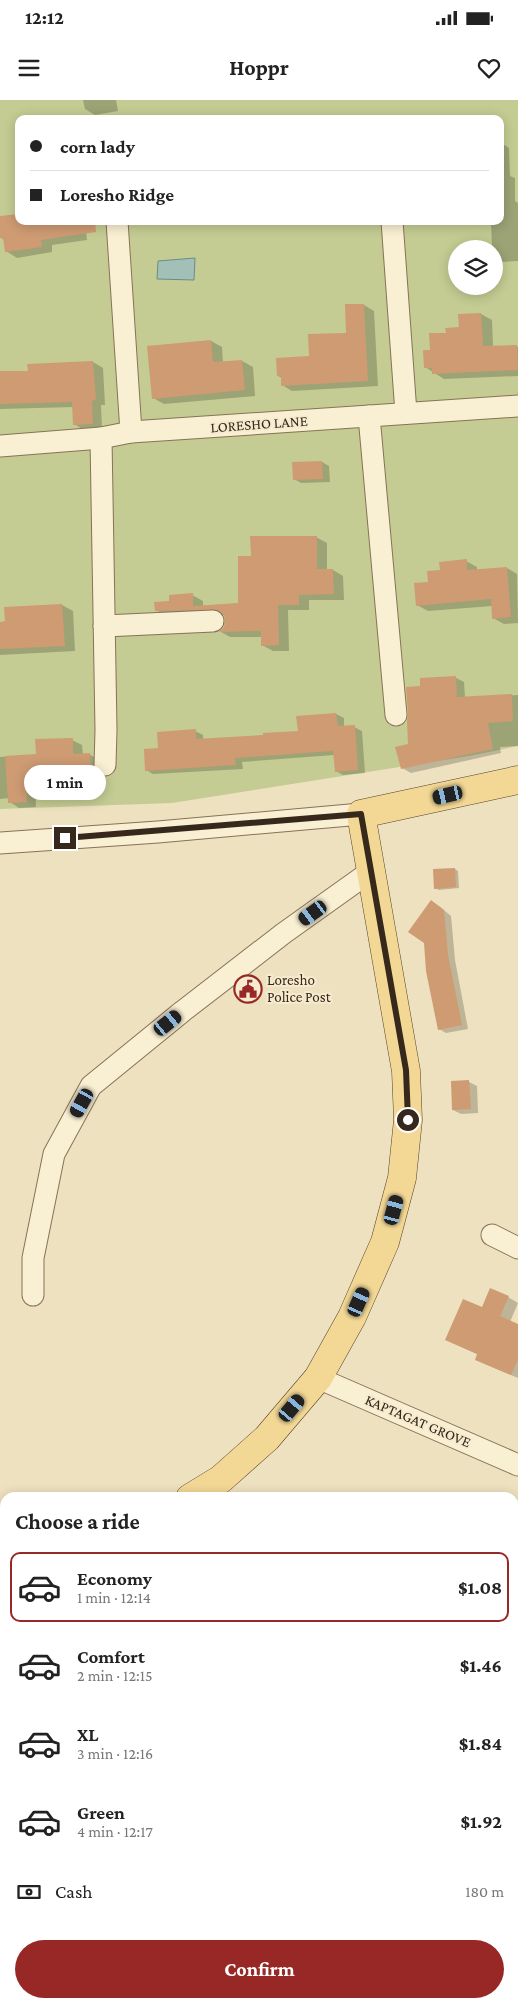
<!DOCTYPE html>
<html lang="en">
<head>
<meta charset="utf-8">
<style>
  :root { --surface:#fff; --page:#f2f2f2; --text:#222; --muted:#767676; --line:#e0e0e0; --accent:#972826 }
  body { margin:0; font-family:"Crimson Pro",serif; background:var(--page); color:var(--text); height:100vh; display:flex; flex-direction:column; font-size:19px; white-space:nowrap }
  * { box-sizing:border-box; margin:0 }
  p { font-size:16px; color:var(--muted) }
  .icon { flex:none; width:28px; height:28px; fill:none; stroke:currentColor; stroke-width:2; stroke-linecap:round; stroke-linejoin:round }
  .map { position:relative; flex:1; overflow:hidden }
  .side { position:absolute; left:0px; top:1392px; width:519px; height:516px; display:flex; flex-direction:column; background:var(--surface); border-radius:15px 15px 0 0; box-shadow:0 2px 12px #0003 }
  .side>* { flex:none }
  .hud { position:absolute; left:15px; top:15px; width:489px; height:110px; border-radius:10px; box-shadow:0 2px 12px #0003; display:grid; align-content:center; height:110px; padding:0 15px; background:var(--surface) }
  .buttons { position:absolute; left:448px; top:140px; display:grid; gap:10px }
  .buttons a { display:grid; place-items:center; width:55px; height:55px; border-radius:50%; background:var(--surface); box-shadow:0 2px 12px #0003; font-size:25px }
  .end { position:absolute; width:22px; height:22px; margin:-11px; border:6px solid #36291c; background:#fff; box-shadow:0 0 0 2px #fff }
  .from { border-radius:50% }
  .bubble { position:absolute; height:35px; border-radius:18px; background:var(--surface); box-shadow:0 2px 12px #0003; font-size:16px; font-weight:700; line-height:35px; text-align:center }
  .car { position:absolute; width:15px; height:30px; margin:-15px -8px; border-radius:6px; box-shadow:0 0 4px 1px #0007; background:linear-gradient(#222 24%,#8ab4d8 0 40%,#222 0 76%,#8ab4d8 0 86%,#222 0) }
  .hud b { display:flex; align-items:center; gap:18px; height:48px; font-size:19px }
  .hud b+b { border-top:1px solid var(--line) }
  .hud i { width:12px; height:12px; background:var(--text) }
  ul { padding:0; list-style:none }
  li { display:flex; align-items:center; gap:15px; height:70px; margin:0 10px 8px; padding:0 5px; border:2px solid transparent; border-radius:10px }
  li div { flex:1 }
  li b { display:block; font-size:19px }
  li em { font-style:normal; font-weight:700 }
  li.selected { border-color:var(--accent) }
  li>.icon { width:45px; height:45px; stroke-width:1.5 }
  h2 { padding:0 15px; font-size:22px; line-height:60px }
  .pay { display:flex; align-items:center; gap:12px; height:55px; padding:0 15px; font-size:19px }
  .pay p { margin-inline-start:auto }
  .action { display:flex; gap:10px; margin-top:auto; padding:10px 15px }
  .action a { flex:1; height:58px; border-radius:30px; background:var(--accent); color:#fff; font-size:20px; font-weight:700; line-height:58px; text-align:center }
  .status { display:flex; justify-content:space-between; align-items:center; height:35px; padding:0 25px; background:var(--surface); direction:ltr }
  .status svg { height:14px; fill:currentColor }
  header { display:flex; justify-content:space-between; align-items:center; height:65px; padding:0 15px; background:var(--surface); font-size:22px; font-weight:700 }
  .map>svg:first-child { display:block }
  .green { fill:#c4cc93; fill-rule:evenodd }
  .water { fill:#a2c0b8; stroke:#698e86 }
  .shadow { fill:#0003 }
  .building { fill:#ce9b73 }
  .lines { fill:none; stroke-linecap:round; stroke-linejoin:round }
  .minor-casing { stroke:#877257; stroke-width:23 }
  .major-casing { stroke:#55402c; stroke-width:29 }
  .minor { stroke:#f9efd2; stroke-width:21 }
  .major { stroke:#f3d895; stroke-width:28 }
  .route { stroke:#36291c; stroke-width:6 }
  .labels { text-anchor:middle; stroke-width:4; stroke-linejoin:round; paint-order:stroke }
  .street-label { font-size:15px; fill:#36291c; stroke:#f6ebce }
  .poi-label { font-size:15px; fill:#36291c; stroke:#f6ebce; text-anchor:start }
</style>
</head>
<body>
<div class="status"><b>12:12</b><svg viewBox="0 0 49 12"><path d="M0 12V9h3v3zM5 12V6h3v6zM10 12V3h3v9zM15 12V0h3v12zM26 1h20v11H26zM47 4h2v5h-2z"/></svg></div>
<header><svg class="icon" aria-label="menu" viewBox="0 0 24 24"><path d="M4 6h16M4 12h16M4 18h16"/></svg>Hoppr<svg class="icon" aria-label="heart" viewBox="0 0 24 24"><path d="M12 20l-8-8c-3-5 5-10 8-4 3-6 11-1 8 4z"/></svg></header>
<div class="map">
<svg width="518" height="1908" viewBox="0 0 518 1908">
  <rect width="100%" height="100%" fill="#eee1bf"/>
  <path class="green" d="M0,0h518v646l-49,10 -297,47 -172,6zM19,19h481v102h-481zM456,149h38v37h-38z"/>
  <polygon class="water" points="195,158 194,180 157,179 158,161"/>
  <g class="shadow">
    <polygon points="83,0 116,0 118,11 95,15 85,9"/>
    <polygon points="500,42 509,48 510,76 515,78 515,101 518,103 518,161 501,162 494,158 494,149 492,149 491,121 500,121"/>
    <polygon points="0,118 19,121 85,122 87,140 52,145 52,152 17,158 6,151 4,140 0,137"/>
    <polygon points="150,121 169,121 170,123 154,124"/>
    <polygon points="364,205 374,211 378,286 292,291 282,285 282,278 278,276 347,234 346,206"/>
    <polygon points="481,214 492,220 493,247 518,247 518,276 444,279 425,267 431,251 447,234 460,228 459,215"/>
    <polygon points="211,241 222,247 223,263 242,261 253,267 255,296 164,304 153,298"/>
    <polygon points="93,262 103,268 105,305 101,305 102,329 84,330 74,324 74,307 0,309 0,272 29,272 29,266"/>
    <polygon points="322,362 329,366 330,382 301,383 294,379"/>
    <polygon points="316,437 327,443 327,470 333,470 343,476 344,500 309,500 309,510 288,510 289,551 273,551 262,545 262,537 230,537 221,532 225,528 225,515 167,516 156,510 170,502 192,495 203,501 203,507 240,504 252,458"/>
    <polygon points="466,461 477,467 477,470 507,468 517,474 518,523 504,524 493,518 492,506 428,511 417,505 429,483 441,471"/>
    <polygon points="62,505 73,511 75,551 0,555 0,523"/>
    <polygon points="456,578 464,582 465,598 518,595 518,646 500,647 501,653 411,673 402,668 422,587"/>
    <polygon points="336,614 344,618 344,627 354,627 362,631 365,673 343,675 336,671 334,655 242,662 243,669 153,674 146,670 159,649 195,631 203,635 203,640 265,636 299,632 298,617"/>
    <polygon points="72,640 82,645 83,655 89,654 99,660 100,684 35,686 36,707 19,708 10,702 9,698 0,699 0,657 37,655"/>
    <polygon points="455,769 458,771 459,788 439,790 435,788"/>
    <polygon points="439,806 451,816 455,860 468,929 446,933 439,929"/>
    <polygon points="469,982 477,986 478,1013 461,1014 453,1010 452,983"/>
    <polygon points="508,1197 518,1203 510,1222 518,1225 518,1278 487,1265 477,1259 479,1255 447,1240 482,1208"/>
    <polygon points="394,1392 406,1398 392,1398"/>
    <polygon points="514,1502 518,1504 518,1578 514,1576"/>
    <rect x="0" y="1642" width="5" height="48"/>
    <polygon points="518,1668 518,1729 514,1730 514,1670"/>
    <polygon points="0,1762 5,1764 5,1816 0,1814"/>
    <polygon points="117,1904 125,1904 134,1908 115,1908"/>
    <polygon points="234,1904 266,1904 264,1908 241,1908"/>
    <polygon points="284,1904 297,1904 295,1908"/>
  </g>
  <g class="building">
    <polygon points="19,114 19,121 95,121 96,132 41,140 42,147 5,152 3,138 0,138 0,116"/>
    <polygon points="345,204 364,204 368,281 281,286 281,276 277,276 276,258 309,256 308,234 346,233"/>
    <polygon points="481,213 483,246 517,245 518,270 432,274 432,268 424,268 423,250 430,250 429,233 446,233 445,228 459,227 458,214"/>
    <polygon points="211,240 213,262 242,260 245,290 152,299 147,246"/>
    <polygon points="93,261 96,300 92,301 93,324 73,325 72,302 0,304 0,271 28,271 27,264"/>
    <polygon points="322,361 323,379 293,380 292,362"/>
    <polygon points="250,436 317,436 317,469 333,469 334,494 299,495 299,505 278,505 279,545 261,546 261,531 219,532 224,527 225,521 224,515 218,510 155,511 154,502 169,501 169,495 193,493 193,506 238,503 238,456 251,456"/>
    <polygon points="467,459 467,470 507,467 511,517 492,519 491,499 416,506 414,483 428,482 427,471 440,470 439,462"/>
    <polygon points="62,504 65,546 0,549 0,522 5,521 4,507"/>
    <polygon points="456,576 457,597 512,594 513,621 488,623 493,649 401,669 395,647 408,644 407,621 408,614 406,587 420,586 420,578"/>
    <polygon points="336,613 338,626 355,625 358,670 335,672 333,651 235,658 236,665 145,671 144,649 158,648 157,632 196,629 196,639 263,635 263,633 298,631 296,616"/>
    <polygon points="73,638 73,654 90,653 91,679 26,681 27,702 8,703 5,656 36,654 35,639"/>
    <polygon points="455,768 456,787 434,789 433,769"/>
    <polygon points="431,800 444,810 448,855 462,925 438,930 426,871 424,843 408,832"/>
    <polygon points="469,980 471,1009 452,1010 451,981"/>
    <polygon points="490,1188 509,1196 500,1216 518,1224 518,1260 511,1275 475,1260 477,1254 445,1240 463,1199 482,1207"/>
  </g>
  <g class="lines">
    <g class="minor-casing">
      <g id="minor">
        <polyline points="117,121 131,332"/>
        <polyline points="392,121 406,313"/>
        <polyline points="369,316 396,615"/>
        <polyline points="101,338 106,630 105,665"/>
        <polyline points="0,346 101,338 131,332 518,306"/>
        <polyline points="104,526 213,521"/>
        <polyline points="0,743 158,732 361,714"/>
        <polyline points="492,1135 518,1148"/>
        <polyline points="33,1195 33,1158 54,1054 91,986 183,911 284,833 371,771"/>
        <polyline points="318,1278 518,1365"/>
        <polyline points="514,1776 518,1778"/>
        <polyline points="185,1908 187,1904"/>
      </g>
    </g>
    <g class="major-casing">
      <g id="major">
        <polyline points="190,1398 221,1379 267,1338 318,1278 352,1217 385,1142 402,1078 408,1020 406,971 361,714 518,680"/>
        <polyline points="0,1515 5,1512"/>
      </g>
    </g>
    <use href="#minor" class="minor"/>
    <use href="#major" class="major"/>
  </g>
  <g class="lines">
    <polyline class="route" points="65,738 361,714 406,970 408,1020"/>
  </g>
  <defs>
    <g id="civic-ring" transform="scale(1.4375)"><circle r="9.5" fill="#f6ebce" stroke="#972826" stroke-width="1.5"/><path d="M-.6-6.5H3V-4.5H.6V-3L4-1V1h2V6H-6V1h2V-1L-.6-3ZM-1.2 2.5V6h2.4V2.5Z" fill="#972826"/></g>
  </defs>
  <g fill-rule="evenodd">
    <use href="#civic-ring" x="248" y="889"/>
  </g>
  <g class="labels">
    <g class="street-label">
      <text transform="translate(259 324) rotate(-4)" y="5">LORESHO LANE</text>
      <text transform="translate(418 1321) rotate(23)" y="5">KAPTAGAT GROVE</text>
    </g>
    <g class="poi-label">
      <text x="267" y="885">Loresho<tspan x="267" dy="17">Police Post</tspan></text>
    </g>
  </g>
</svg>
<div class="buttons">
<a><svg class="icon" aria-label="layers" viewBox="0 0 24 24"><path d="M12 4l9 5-9 5-9-5zM3 14l9 5 9-5"/></svg></a>
</div>
<i class="end from" style="left:408px;top:1020px"></i>
<i class="end" style="left:65px;top:738px"></i>
<div class="bubble" style="left:24px;top:665px;width:82px">1 min</div>
<i class="car" style="left:448px;top:695px;rotate:257deg"></i>
<i class="car" style="left:313px;top:813px;rotate:234deg"></i>
<i class="car" style="left:168px;top:923px;rotate:51deg"></i>
<i class="car" style="left:82px;top:1003px;rotate:209deg"></i>
<i class="car" style="left:394px;top:1110px;rotate:15deg"></i>
<i class="car" style="left:359px;top:1202px;rotate:24deg"></i>
<i class="car" style="left:292px;top:1308px;rotate:40deg"></i>
<div class="hud">
<b><i class="from"></i>corn lady</b>
<b><i></i>Loresho Ridge</b>
</div>
<section class="side">
<h2>Choose a ride</h2>
<ul>
<li class="selected"><svg class="icon" aria-label="car" viewBox="0 0 24 24"><path d="M5 17H2v-5l4-1 3-4h7l3 4 3 1v5h-3M9 17h6M6 11h13"/><circle cx="7" cy="17" r="2"/><circle cx="17" cy="17" r="2"/></svg><div><b>Economy</b><p>1 min · 12:14</p></div><em>$1.08</em></li>
<li><svg class="icon" aria-label="car" viewBox="0 0 24 24"><path d="M5 17H2v-5l4-1 3-4h7l3 4 3 1v5h-3M9 17h6M6 11h13"/><circle cx="7" cy="17" r="2"/><circle cx="17" cy="17" r="2"/></svg><div><b>Comfort</b><p>2 min · 12:15</p></div><em>$1.46</em></li>
<li><svg class="icon" aria-label="car" viewBox="0 0 24 24"><path d="M5 17H2v-5l4-1 3-4h7l3 4 3 1v5h-3M9 17h6M6 11h13"/><circle cx="7" cy="17" r="2"/><circle cx="17" cy="17" r="2"/></svg><div><b>XL</b><p>3 min · 12:16</p></div><em>$1.84</em></li>
<li><svg class="icon" aria-label="car" viewBox="0 0 24 24"><path d="M5 17H2v-5l4-1 3-4h7l3 4 3 1v5h-3M9 17h6M6 11h13"/><circle cx="7" cy="17" r="2"/><circle cx="17" cy="17" r="2"/></svg><div><b>Green</b><p>4 min · 12:17</p></div><em>$1.92</em></li>
</ul>
<div class="pay"><svg class="icon" aria-label="cash" viewBox="0 0 24 24"><path d="M3 7h18v10H3z"/><circle cx="12" cy="12" r="2"/></svg>Cash<p>180 m</p></div>
<div class="action"><a>Confirm</a></div>
</section>
</div>
</body>
</html>
